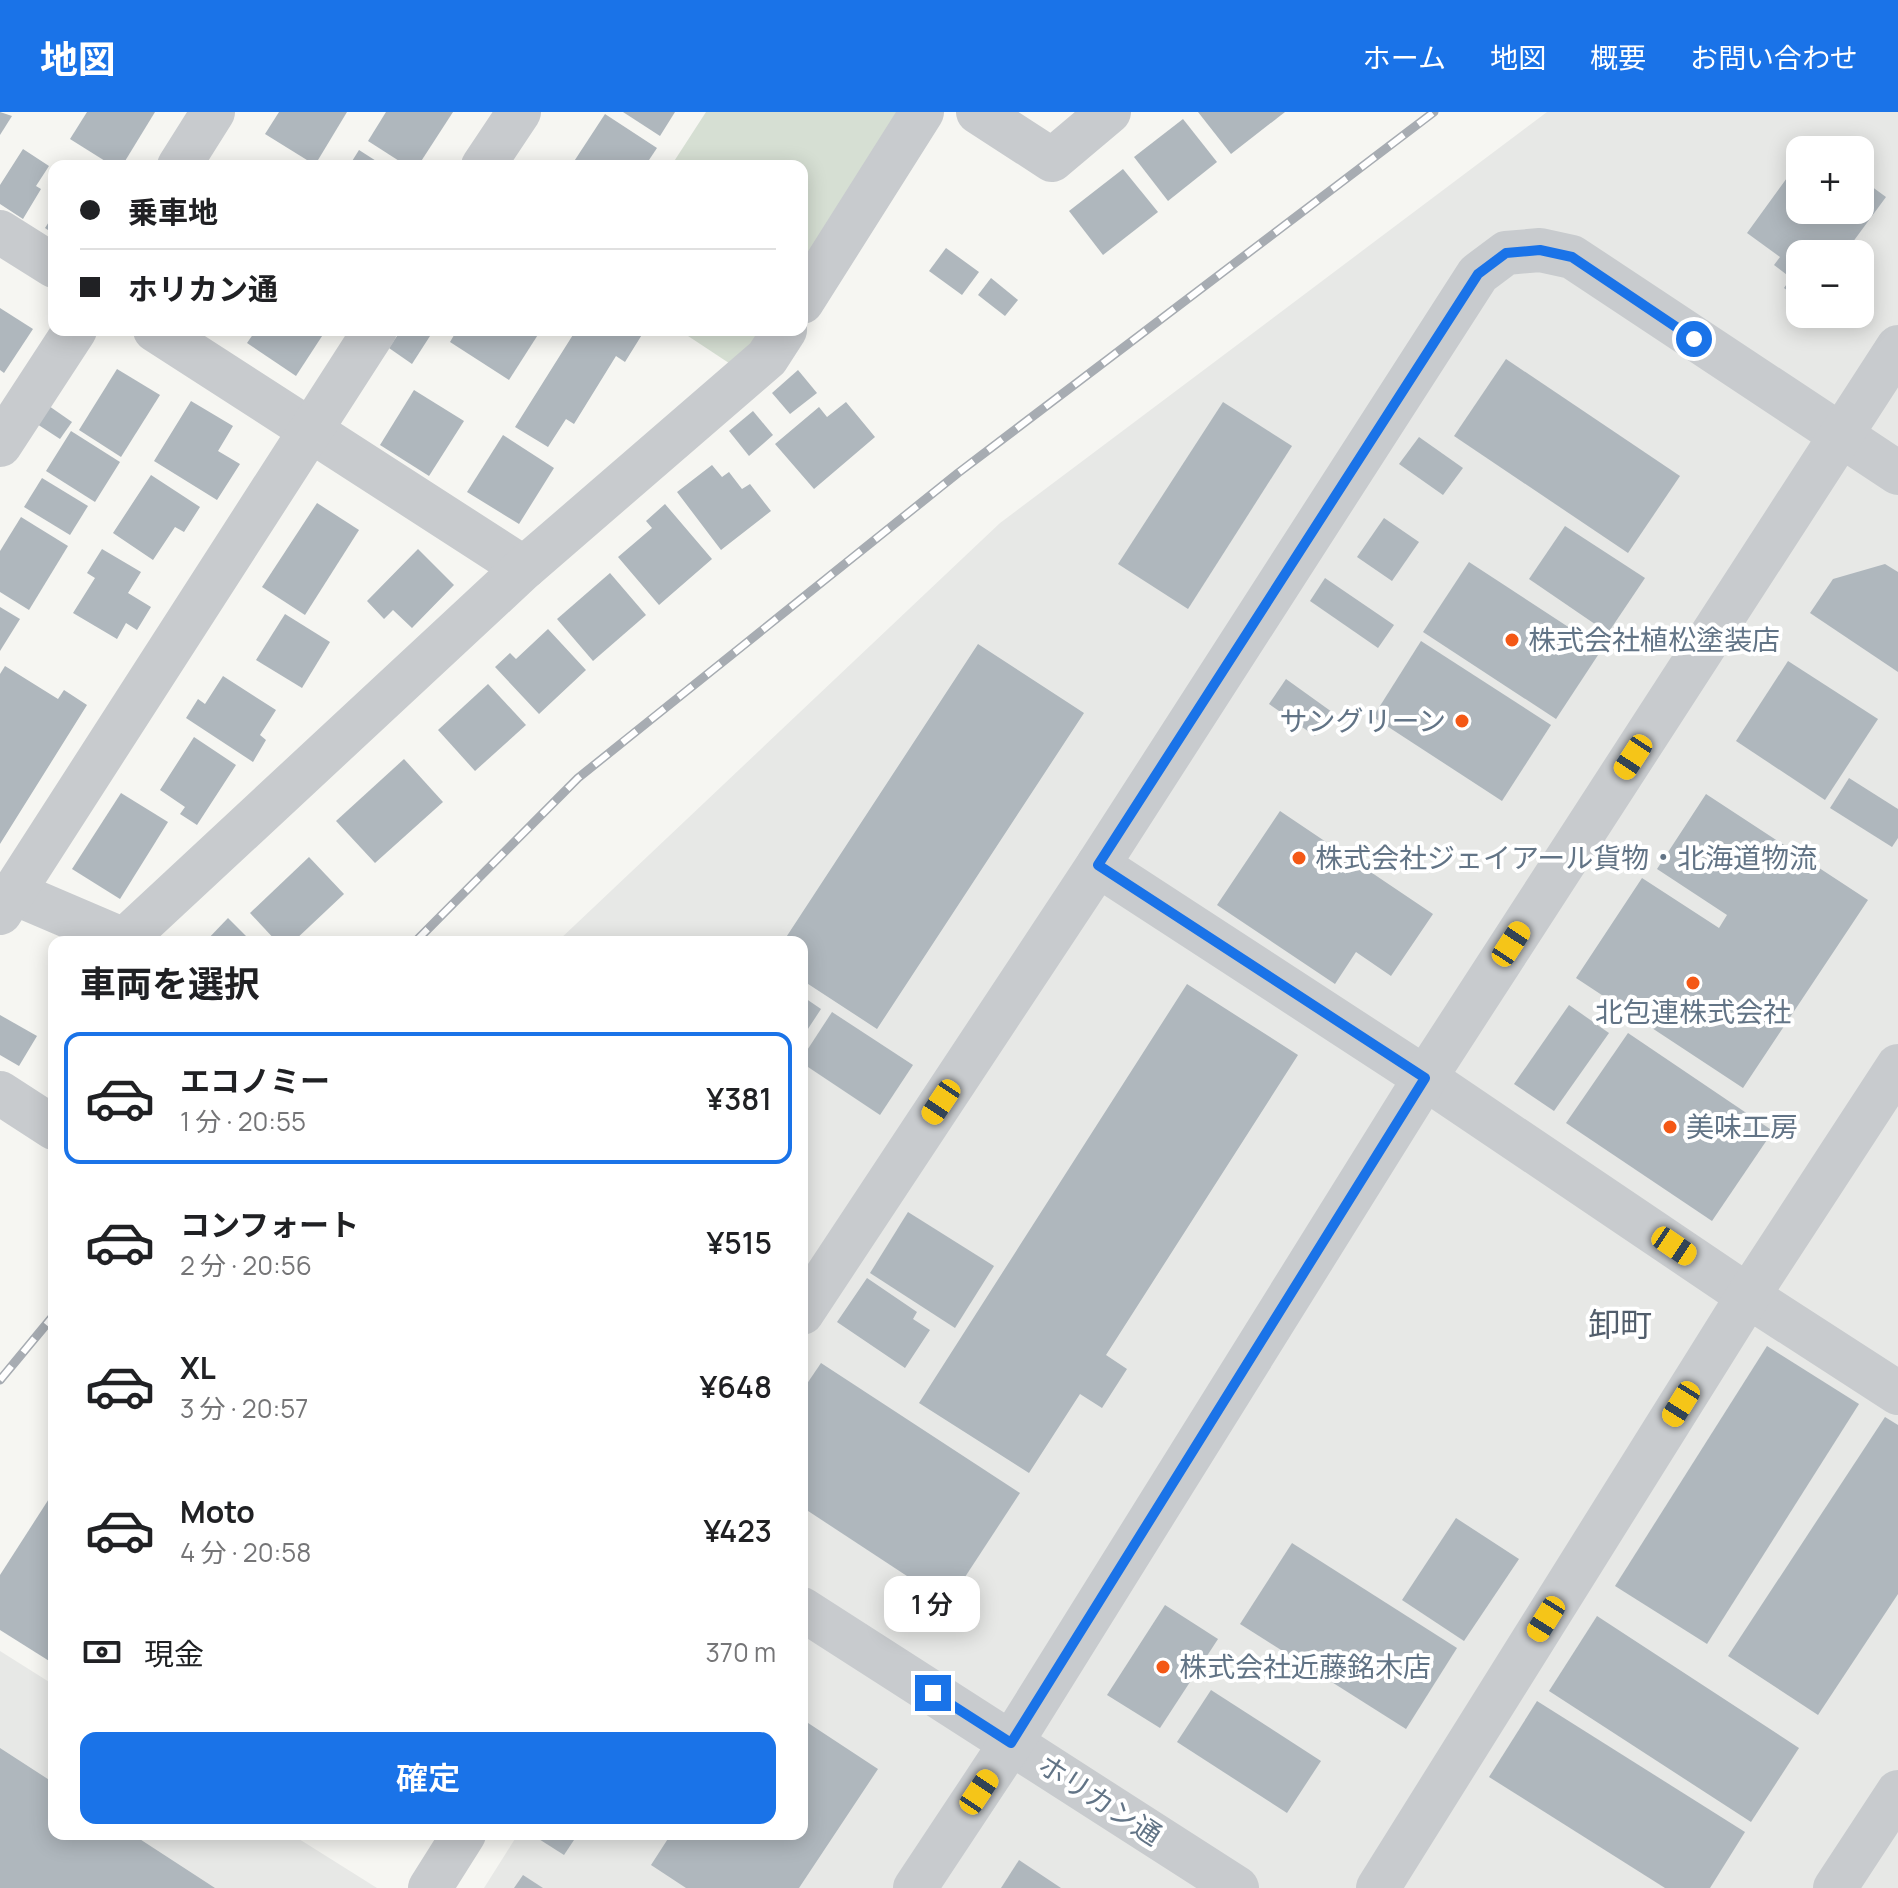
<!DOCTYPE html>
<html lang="ja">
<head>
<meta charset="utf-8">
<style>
  :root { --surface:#fff; --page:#f6f6f6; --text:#202124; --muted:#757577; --line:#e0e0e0; --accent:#1a73e8 }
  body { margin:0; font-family:Manrope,"Noto Sans JP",sans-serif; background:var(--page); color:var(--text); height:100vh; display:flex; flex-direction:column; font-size:30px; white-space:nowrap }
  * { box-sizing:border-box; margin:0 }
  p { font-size:26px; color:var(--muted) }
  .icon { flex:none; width:44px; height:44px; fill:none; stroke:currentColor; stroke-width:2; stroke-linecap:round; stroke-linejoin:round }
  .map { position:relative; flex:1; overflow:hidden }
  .panel { position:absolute; left:48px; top:824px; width:760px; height:904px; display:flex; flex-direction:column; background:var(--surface); border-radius:16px; box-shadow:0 4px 20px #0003 }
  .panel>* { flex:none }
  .top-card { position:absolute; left:48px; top:48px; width:760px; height:176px; border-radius:16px; box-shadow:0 4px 20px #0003; display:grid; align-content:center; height:176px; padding:0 32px; background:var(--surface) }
  .tools { position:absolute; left:1786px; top:24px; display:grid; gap:16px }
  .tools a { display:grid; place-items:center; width:88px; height:88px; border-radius:16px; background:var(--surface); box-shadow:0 4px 20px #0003; font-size:40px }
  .end { position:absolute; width:36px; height:36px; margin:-18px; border:10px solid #1a73e8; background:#fff; box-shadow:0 0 0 4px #fff }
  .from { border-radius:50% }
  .bubble { position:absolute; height:56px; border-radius:16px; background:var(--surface); box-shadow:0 4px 20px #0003; font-size:26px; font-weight:600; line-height:56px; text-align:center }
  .car { position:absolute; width:24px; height:48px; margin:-24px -12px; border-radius:10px; box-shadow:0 0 6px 2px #0007; background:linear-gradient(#f5c518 24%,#345 0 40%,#f5c518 0 76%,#345 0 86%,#f5c518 0) }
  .top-card b { display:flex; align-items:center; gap:28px; height:76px; font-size:30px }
  .top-card b+b { border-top:2px solid var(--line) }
  .top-card i { width:20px; height:20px; background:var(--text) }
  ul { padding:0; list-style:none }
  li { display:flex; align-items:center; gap:24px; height:132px; margin:0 16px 12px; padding:0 16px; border:4px solid transparent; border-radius:16px }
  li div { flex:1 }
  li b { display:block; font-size:30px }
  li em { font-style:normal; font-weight:600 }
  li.current { border-color:var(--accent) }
  li>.icon { width:72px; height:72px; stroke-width:1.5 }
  h2 { padding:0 32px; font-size:36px; line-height:96px }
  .pay { display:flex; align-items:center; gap:20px; height:88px; padding:0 32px; font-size:30px }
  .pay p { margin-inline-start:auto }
  .action { display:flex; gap:16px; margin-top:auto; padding:16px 32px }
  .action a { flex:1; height:92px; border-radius:16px; background:var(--accent); color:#fff; font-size:32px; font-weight:600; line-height:92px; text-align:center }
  header { display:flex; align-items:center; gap:48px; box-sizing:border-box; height:112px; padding:0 40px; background:var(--accent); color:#fff }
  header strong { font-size:38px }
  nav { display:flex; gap:44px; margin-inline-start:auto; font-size:28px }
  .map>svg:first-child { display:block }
  .built { fill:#e7e8e6; fill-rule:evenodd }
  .green { fill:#d6dfd3 }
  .building { fill:#afb7bd }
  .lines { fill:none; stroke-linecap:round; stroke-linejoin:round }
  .minor { stroke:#c8cbce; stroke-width:44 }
  .rail-casing { stroke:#a7acb2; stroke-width:9 }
  .rail { stroke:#fff; stroke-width:6; stroke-dasharray:18; stroke-linecap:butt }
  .route { stroke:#1a73e8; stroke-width:10 }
  .poi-dot { fill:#f45815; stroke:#fff; stroke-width:3 }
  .labels { text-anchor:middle; stroke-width:8; stroke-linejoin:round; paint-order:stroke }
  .poi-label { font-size:28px; fill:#627486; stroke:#fff; text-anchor:start }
  .street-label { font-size:28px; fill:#627486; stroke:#fff }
  .quarter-label { font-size:32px; fill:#515d6b; stroke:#fff }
</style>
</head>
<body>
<header>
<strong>地図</strong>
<nav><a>ホーム</a><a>地図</a><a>概要</a><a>お問い合わせ</a></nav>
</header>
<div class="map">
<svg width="1898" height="1776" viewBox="0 0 1898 1776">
  <rect width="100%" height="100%" fill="#f6f6f2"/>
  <g class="built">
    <path d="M1547,0h351v1776h-1414l34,-54h284v-892h-245l443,-419zM1800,38h60v60h-60zM1800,142h60v60h-60z"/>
    <polygon points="0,1539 54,1573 54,1722 291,1722 377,1776 0,1776"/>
  </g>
  <g class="green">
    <polygon points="706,0 922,0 802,190 802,54 671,54"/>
    <polygon points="679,218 785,218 747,263"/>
  </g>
  <g class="building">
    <polygon points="0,0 12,4 0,23"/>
    <polygon points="87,0 155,0 122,54 113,54 70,27"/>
    <polygon points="279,0 347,0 315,53 265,22"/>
    <polygon points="386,0 453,0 418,54 407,54 368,29"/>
    <polygon points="623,0 675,0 660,24"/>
    <polygon points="1198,0 1285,0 1231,42"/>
    <polygon points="605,2 657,36 645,54 571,54"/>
    <polygon points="1183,7 1217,50 1168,89 1134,45"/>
    <polygon points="23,37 49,54 36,74 41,77 23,107 0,92 0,73"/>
    <polygon points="359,38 384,54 349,54"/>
    <polygon points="1800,48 1800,98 1860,98 1860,66 1886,85 1844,142 1800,142 1800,188 1784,176 1791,166 1774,153 1780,145 1747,121"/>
    <polygon points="1123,57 1158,100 1103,143 1069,99"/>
    <polygon points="54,102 54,122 45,116"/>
    <polygon points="946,136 979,160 962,183 929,159"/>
    <polygon points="991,166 1018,188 1005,204 978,183"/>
    <polygon points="0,196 33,217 4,261 0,258"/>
    <polygon points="256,218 326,218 296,264 247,231"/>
    <polygon points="401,218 422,218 430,224 412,252 389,236"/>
    <polygon points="457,218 541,218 509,268 450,230"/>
    <polygon points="576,218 638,218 643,221 625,250 616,244 574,312 566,307 548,335 515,315"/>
    <polygon points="1506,247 1680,364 1628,441 1454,324"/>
    <polygon points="117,257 160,283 121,345 79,318"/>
    <polygon points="798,258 817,281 790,302 772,281"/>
    <polygon points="414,278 464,309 429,364 380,333"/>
    <polygon points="191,289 233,314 218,339 240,352 217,388 154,349"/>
    <polygon points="846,290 875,325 814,377 775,332 819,295 827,305"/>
    <polygon points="1223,290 1292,334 1188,497 1118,452"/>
    <polygon points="49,294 72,310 60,327 37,312"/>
    <polygon points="753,299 773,323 749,344 729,319"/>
    <polygon points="71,319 120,350 95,390 46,359"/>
    <polygon points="503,323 554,356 519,412 467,380"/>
    <polygon points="1419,325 1463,356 1443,383 1399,352"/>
    <polygon points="712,353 722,365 729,360 742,377 750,372 771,399 721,438 677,380"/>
    <polygon points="151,363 200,395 184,420 175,415 153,448 113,421"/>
    <polygon points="42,366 88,394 70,423 24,395"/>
    <polygon points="317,391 359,418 305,503 262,475"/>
    <polygon points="665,392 712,447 659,493 618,445 652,416 646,409"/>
    <polygon points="21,405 68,434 29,498 0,480 0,439"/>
    <polygon points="1384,406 1419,430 1392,469 1357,445"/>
    <polygon points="1565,414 1645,466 1608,521 1529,467"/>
    <polygon points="102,437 141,460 128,481 151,495 137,518 126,511 117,527 73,501 95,466 87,461"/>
    <polygon points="418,437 454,473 412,516 393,498 384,507 367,489"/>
    <polygon points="1469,450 1602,537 1556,607 1423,520"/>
    <polygon points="1885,452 1898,460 1898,560 1810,501 1833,467"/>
    <polygon points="610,461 646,503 593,549 557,507"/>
    <polygon points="1325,466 1394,513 1378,536 1310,489"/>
    <polygon points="0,495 20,507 0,539"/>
    <polygon points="285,502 330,530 302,576 256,548"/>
    <polygon points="548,517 586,558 539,602 495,555 510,541 516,547"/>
    <polygon points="1421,529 1551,613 1502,689 1373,605"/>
    <polygon points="978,532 1084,601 877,917 802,868 802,830 783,830"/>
    <polygon points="1788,549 1878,607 1825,688 1736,629"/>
    <polygon points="5,554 58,587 64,578 87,593 0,732 0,562"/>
    <polygon points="223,564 276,598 260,623 266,628 253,650 186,606 198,587 205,592"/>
    <polygon points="1286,567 1332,600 1315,624 1269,592"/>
    <polygon points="488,572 526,613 475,659 438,618"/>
    <polygon points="194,625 236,653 197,713 180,702 185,695 160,678"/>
    <polygon points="404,647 443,690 375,751 336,709"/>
    <polygon points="1849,666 1898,697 1898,726 1892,735 1830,696"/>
    <polygon points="121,681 168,710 120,787 72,757"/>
    <polygon points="1706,682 1868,788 1743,976 1576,866 1642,766 1719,816 1727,803 1657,757"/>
    <polygon points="1280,699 1433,802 1391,864 1356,840 1335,872 1217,793"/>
    <polygon points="309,745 344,782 293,830 277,830 250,801"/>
    <polygon points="228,806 252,830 205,830"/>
    <polygon points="1187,872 1298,943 1106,1243 1127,1257 1102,1296 1080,1282 1029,1361 919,1291"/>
    <polygon points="802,884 821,897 802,926"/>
    <polygon points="1569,893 1609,921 1554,999 1514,972"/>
    <polygon points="832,900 913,953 880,1003 802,951 802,946"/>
    <polygon points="0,903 37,924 19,954 0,943"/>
    <polygon points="1628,921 1773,1019 1712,1109 1566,1011"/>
    <polygon points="908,1100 994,1154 955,1216 870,1161"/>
    <polygon points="867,1166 917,1200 913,1207 930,1218 905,1256 837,1210"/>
    <polygon points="1767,1234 1859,1292 1707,1532 1615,1474"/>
    <polygon points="821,1251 1020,1381 948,1491 802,1395 802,1279"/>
    <polygon points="1885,1305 1898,1313 1898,1482 1818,1603 1728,1544"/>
    <polygon points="54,1379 54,1552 0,1518 0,1463"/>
    <polygon points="1456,1406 1519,1447 1464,1529 1402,1488"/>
    <polygon points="1292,1431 1457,1536 1406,1617 1240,1512"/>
    <polygon points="1165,1493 1218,1527 1160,1616 1107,1583"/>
    <polygon points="1597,1504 1799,1636 1751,1710 1549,1579"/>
    <polygon points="1211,1578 1321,1649 1287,1701 1177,1630"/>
    <polygon points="1537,1589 1745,1720 1710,1776 1665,1776 1489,1665"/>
    <polygon points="802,1607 878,1657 799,1776 686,1776 651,1753 671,1722 802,1722"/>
    <polygon points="0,1636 54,1671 54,1722 132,1722 215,1776 0,1776"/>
    <polygon points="531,1722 578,1722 564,1743"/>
    <polygon points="1019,1748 1061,1776 1001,1776"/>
    <polygon points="523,1763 543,1776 514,1776"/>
  </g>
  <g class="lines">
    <g class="minor">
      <polyline points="978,0 1052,48 1109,0"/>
      <polyline points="179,54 213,0"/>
      <polyline points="483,54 519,0"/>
      <polyline points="0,120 54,154"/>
      <polyline points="802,190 922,0"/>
      <polyline points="155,218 524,456"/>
      <polyline points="0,333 75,218"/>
      <polyline points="1098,753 1425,966 1748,1184 1898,1281"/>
      <polyline points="14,781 124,828 524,456 767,246 785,218"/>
      <polyline points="0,801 375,218"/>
      <polyline points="0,981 54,1016"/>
      <polyline points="802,1201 1098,753 1478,162 1506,141 1540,138 1572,145 1898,361"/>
      <polyline points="802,1497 1237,1776"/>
      <polyline points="430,1776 464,1722"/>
      <polyline points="915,1776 1011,1631 1425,966 1898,235"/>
      <polyline points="1378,1776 1748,1184 1898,954"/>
      <polyline points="1835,1776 1898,1680"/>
    </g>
    <g class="rail-casing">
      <g id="rail">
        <polyline points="415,830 578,666 958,361 1434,0"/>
        <polyline points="0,1268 54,1203"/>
      </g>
    </g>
    <use href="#rail" class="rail"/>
  </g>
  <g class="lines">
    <polyline class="route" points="933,1581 1011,1631 1425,966 1098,753 1478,162 1506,141 1540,138 1572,145 1694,227"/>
  </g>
  <g class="poi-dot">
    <circle cx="1512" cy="528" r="8"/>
    <circle cx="1462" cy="609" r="8"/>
    <circle cx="1299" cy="746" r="8"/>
    <circle cx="1693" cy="871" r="8"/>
    <circle cx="1670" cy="1015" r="8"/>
    <circle cx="1163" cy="1555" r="8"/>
  </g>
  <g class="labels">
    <g class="poi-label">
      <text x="1528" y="538">株式会社植松塗装店</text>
      <text x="1446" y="619" text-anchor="end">サングリーン</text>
      <text x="1315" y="756">株式会社ジェイアール貨物・北海道物流</text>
      <text x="1693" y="910" text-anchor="middle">北包連株式会社</text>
      <text x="1686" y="1025">美味工房</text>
      <text x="1179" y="1565">株式会社近藤銘木店</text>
    </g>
    <g class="street-label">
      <text transform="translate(1100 1688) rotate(33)" y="10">ホリカン通</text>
    </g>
    <g class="quarter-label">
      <text x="1620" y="1224">卸町</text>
    </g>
  </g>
</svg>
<div class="tools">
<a>+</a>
<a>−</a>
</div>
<i class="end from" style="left:1694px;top:227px"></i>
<i class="end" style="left:933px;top:1581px"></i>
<div class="bubble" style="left:884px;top:1464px;width:96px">1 分</div>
<i class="car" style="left:1633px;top:645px;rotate:213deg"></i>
<i class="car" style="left:1511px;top:832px;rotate:33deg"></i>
<i class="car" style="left:941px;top:990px;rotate:214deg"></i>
<i class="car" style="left:1674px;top:1134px;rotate:124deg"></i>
<i class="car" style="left:1681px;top:1292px;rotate:212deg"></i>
<i class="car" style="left:1546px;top:1507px;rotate:212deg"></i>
<i class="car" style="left:979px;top:1680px;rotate:34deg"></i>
<div class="top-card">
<b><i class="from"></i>乗車地</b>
<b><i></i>ホリカン通</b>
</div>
<section class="panel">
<h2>車両を選択</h2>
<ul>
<li class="current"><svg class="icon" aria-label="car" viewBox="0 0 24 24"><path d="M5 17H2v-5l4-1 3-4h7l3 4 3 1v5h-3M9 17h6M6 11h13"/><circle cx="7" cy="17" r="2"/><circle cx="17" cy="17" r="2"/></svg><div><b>エコノミー</b><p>1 分 · 20:55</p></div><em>¥381</em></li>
<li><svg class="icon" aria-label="car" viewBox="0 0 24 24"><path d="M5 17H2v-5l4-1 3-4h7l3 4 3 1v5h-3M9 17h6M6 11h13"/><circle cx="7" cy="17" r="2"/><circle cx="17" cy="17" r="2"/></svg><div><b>コンフォート</b><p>2 分 · 20:56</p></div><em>¥515</em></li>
<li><svg class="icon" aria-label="car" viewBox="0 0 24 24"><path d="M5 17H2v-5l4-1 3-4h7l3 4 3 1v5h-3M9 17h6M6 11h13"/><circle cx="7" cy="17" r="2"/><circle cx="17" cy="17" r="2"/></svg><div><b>XL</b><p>3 分 · 20:57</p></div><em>¥648</em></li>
<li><svg class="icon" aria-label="car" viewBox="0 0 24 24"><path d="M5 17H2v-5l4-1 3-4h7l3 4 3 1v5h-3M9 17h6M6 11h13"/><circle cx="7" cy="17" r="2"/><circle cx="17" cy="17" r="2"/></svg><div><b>Moto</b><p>4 分 · 20:58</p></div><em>¥423</em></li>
</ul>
<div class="pay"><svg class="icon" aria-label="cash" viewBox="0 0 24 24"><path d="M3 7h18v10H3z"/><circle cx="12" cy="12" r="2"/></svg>現金<p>370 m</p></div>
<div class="action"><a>確定</a></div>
</section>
</div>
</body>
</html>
